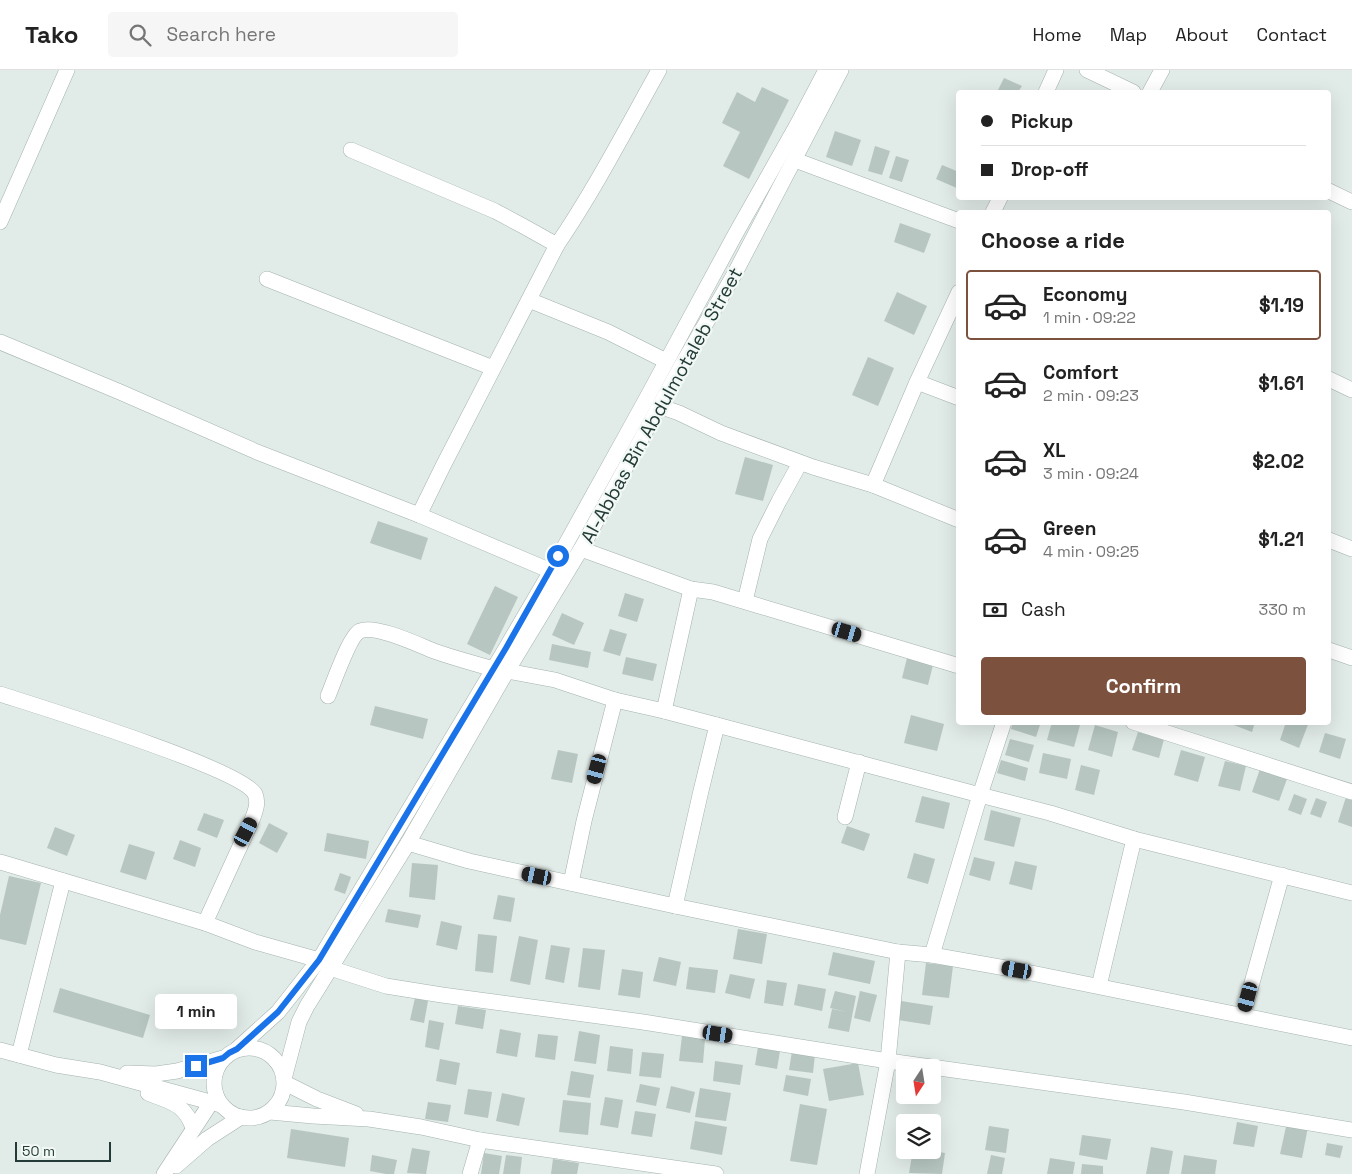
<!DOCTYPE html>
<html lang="en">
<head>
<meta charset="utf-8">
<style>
  :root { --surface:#fff; --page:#f6f6f6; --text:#222; --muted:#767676; --line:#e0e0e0; --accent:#7c513e }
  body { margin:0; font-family:"Space Grotesk",sans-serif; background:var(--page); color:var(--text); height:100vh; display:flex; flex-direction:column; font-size:19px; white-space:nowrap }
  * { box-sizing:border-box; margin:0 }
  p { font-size:16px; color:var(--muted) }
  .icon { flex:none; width:28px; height:28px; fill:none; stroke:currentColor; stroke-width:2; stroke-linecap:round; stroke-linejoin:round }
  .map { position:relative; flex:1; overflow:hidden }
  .side { position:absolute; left:956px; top:140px; width:375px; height:515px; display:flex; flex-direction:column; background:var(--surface); border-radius:5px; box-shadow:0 5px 20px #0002 }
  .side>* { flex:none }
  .top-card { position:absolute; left:956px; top:20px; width:375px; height:110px; border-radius:5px; box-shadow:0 5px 20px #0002; display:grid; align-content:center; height:110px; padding:0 25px; background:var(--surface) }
  .needle { width:32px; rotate:192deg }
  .buttons { position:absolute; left:896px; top:989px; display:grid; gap:10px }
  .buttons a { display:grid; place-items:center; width:45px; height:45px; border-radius:5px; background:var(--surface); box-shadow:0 5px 20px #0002; font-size:25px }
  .scale { position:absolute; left:15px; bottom:12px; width:96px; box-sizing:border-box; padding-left:5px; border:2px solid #233b36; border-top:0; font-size:14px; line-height:18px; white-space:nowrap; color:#233b36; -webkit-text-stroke:4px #f2f8f5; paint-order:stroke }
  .end { position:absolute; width:22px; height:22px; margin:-11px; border:6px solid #1a73e8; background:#fff; box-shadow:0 0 0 2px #fff }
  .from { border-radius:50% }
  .bubble { position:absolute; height:35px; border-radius:5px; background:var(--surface); box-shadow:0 5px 20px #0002; font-size:16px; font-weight:700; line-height:35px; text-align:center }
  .car { position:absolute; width:15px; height:30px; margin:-15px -8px; border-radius:6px; box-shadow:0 0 4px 1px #0007; background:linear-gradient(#222 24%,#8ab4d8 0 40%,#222 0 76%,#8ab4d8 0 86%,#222 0) }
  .top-card b { display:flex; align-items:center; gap:18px; height:48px; font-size:19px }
  .top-card b+b { border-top:1px solid var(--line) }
  .top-card i { width:12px; height:12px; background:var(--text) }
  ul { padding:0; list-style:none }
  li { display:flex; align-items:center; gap:15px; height:70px; margin:0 10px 8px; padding:0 15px; border:2px solid transparent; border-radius:5px }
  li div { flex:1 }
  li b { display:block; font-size:19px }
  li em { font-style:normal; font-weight:700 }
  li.active { border-color:var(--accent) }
  li>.icon { width:45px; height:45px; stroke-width:1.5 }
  h2 { padding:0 25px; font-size:22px; line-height:60px }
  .pay { display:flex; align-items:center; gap:12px; height:55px; padding:0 25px; font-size:19px }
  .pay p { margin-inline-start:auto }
  .primary-button { display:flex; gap:10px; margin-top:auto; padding:10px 25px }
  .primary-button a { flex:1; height:58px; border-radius:5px; background:var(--accent); color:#fff; font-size:20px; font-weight:700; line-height:58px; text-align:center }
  header { display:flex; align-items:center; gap:30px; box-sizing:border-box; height:70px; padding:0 25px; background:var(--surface); border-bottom:1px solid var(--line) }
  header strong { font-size:24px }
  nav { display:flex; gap:28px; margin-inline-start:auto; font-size:18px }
  .search { width:350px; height:45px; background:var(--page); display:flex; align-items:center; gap:12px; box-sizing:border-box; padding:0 18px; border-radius:5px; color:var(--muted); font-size:19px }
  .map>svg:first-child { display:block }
  .building { fill:#b7c6c1 }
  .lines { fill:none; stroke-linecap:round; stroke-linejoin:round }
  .minor-casing { stroke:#a4b3ae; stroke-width:16 }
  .minor { stroke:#fff; stroke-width:15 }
  .route { stroke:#1a73e8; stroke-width:6 }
  .labels { text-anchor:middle; stroke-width:4.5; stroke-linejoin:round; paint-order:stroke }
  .street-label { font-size:19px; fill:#233b36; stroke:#f2f8f5 }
</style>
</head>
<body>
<header>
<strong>Tako</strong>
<div class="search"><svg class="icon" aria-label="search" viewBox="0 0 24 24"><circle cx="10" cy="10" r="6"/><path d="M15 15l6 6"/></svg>Search here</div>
<nav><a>Home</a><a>Map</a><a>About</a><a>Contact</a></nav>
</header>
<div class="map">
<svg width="1352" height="1104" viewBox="0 0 1352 1104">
  <rect width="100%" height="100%" fill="#e1ebe7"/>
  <g class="building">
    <polygon points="1004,8 1022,16 1018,22 997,22"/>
    <polygon points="762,17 789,30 749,109 723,96 740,62 722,53 737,22 755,32"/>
    <polygon points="835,61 861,70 852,96 826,87"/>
    <polygon points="875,76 890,81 882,105 868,101"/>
    <polygon points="896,86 909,90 902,112 889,108"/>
    <polygon points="942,95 959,102 959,119 936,109"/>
    <polygon points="900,153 931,164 924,183 894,172"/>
    <polygon points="897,222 927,236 914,265 884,251"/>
    <polygon points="868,287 894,298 878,336 852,325"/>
    <polygon points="745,387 773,395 763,431 735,424"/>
    <polygon points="378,451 428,468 421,490 370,473"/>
    <polygon points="495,516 518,527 490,585 467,574"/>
    <polygon points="625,523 644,529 637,552 618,546"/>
    <polygon points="562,543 584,553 574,575 552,565"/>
    <polygon points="610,559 627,564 620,586 603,581"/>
    <polygon points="552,574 591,582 588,598 549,590"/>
    <polygon points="626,587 657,594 653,611 622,604"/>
    <polygon points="907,588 933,595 928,615 902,608"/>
    <polygon points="375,636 428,649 423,669 370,655"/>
    <polygon points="911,645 944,654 937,681 904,673"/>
    <polygon points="1013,652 1041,652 1036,667 1011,659"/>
    <polygon points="1052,652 1070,652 1080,655 1074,677 1047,670"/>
    <polygon points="1226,652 1255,652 1252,662"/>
    <polygon points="1286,652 1309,652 1299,678 1280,670"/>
    <polygon points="1095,655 1118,662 1112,687 1088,680"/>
    <polygon points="1138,662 1164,669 1159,688 1132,680"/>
    <polygon points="1325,663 1346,669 1340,689 1319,682"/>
    <polygon points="1010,669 1034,675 1029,692 1005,685"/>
    <polygon points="558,680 578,684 572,713 551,709"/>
    <polygon points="1181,680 1205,687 1198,712 1174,705"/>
    <polygon points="1043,683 1071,689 1067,709 1039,703"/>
    <polygon points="1001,690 1028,698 1025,711 997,703"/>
    <polygon points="1225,691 1246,696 1240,721 1218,716"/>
    <polygon points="1081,695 1100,700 1094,725 1075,720"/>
    <polygon points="1260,699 1287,709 1279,731 1252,722"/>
    <polygon points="1294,724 1307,729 1301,745 1288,740"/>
    <polygon points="922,726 950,733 944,759 915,752"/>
    <polygon points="1346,727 1352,729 1352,757 1338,752"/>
    <polygon points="1316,728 1327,732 1321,748 1310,744"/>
    <polygon points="991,740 1021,748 1014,777 984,770"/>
    <polygon points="204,743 224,750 217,768 197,760"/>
    <polygon points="269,753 288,763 277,783 259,773"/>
    <polygon points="847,756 870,764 864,781 841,773"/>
    <polygon points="55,757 75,765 67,786 47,778"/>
    <polygon points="327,763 369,771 366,789 324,781"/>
    <polygon points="180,770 201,778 195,797 173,789"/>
    <polygon points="129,774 155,782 146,810 120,802"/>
    <polygon points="914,783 935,789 928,814 907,808"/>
    <polygon points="974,787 995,792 990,811 969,805"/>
    <polygon points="1015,791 1037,796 1032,820 1009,814"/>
    <polygon points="412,793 438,795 435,830 409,827"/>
    <polygon points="340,803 351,807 345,824 334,820"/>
    <polygon points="9,806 41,813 26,875 0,869 0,845"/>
    <polygon points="498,825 515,828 511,852 493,849"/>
    <polygon points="388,839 421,845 418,858 385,852"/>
    <polygon points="441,851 462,856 457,880 436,875"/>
    <polygon points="738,859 767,864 762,894 733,889"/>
    <polygon points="478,864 497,866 493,903 475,901"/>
    <polygon points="519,866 538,870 530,915 510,911"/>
    <polygon points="551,875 570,878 564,913 545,909"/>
    <polygon points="583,878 605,880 600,920 578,917"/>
    <polygon points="833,882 875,891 870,914 828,905"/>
    <polygon points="659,887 681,892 676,916 653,911"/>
    <polygon points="926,893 953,896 949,928 922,925"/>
    <polygon points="689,897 718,900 715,923 686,919"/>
    <polygon points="622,899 643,902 640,928 618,925"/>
    <polygon points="730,904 755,909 750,929 725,923"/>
    <polygon points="767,910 787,913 783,936 764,933"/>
    <polygon points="798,914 826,919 822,941 794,935"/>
    <polygon points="60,918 150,945 143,968 53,942"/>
    <polygon points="835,921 856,926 849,962 828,958 832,939 847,942 830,938"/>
    <polygon points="860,921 877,925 870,952 854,948"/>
    <polygon points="415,928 428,931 424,953 410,950"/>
    <polygon points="901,931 933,936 930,955 898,950"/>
    <polygon points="458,936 486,940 483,959 455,954"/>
    <polygon points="429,950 444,953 439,980 425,977"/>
    <polygon points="500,959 521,963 517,987 496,983"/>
    <polygon points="579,961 600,965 596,994 574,991"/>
    <polygon points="538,964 558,966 555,990 535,987"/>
    <polygon points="682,966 705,969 703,993 679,991"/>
    <polygon points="610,976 633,979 631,1004 607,1001"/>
    <polygon points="758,977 780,981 777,999 755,995"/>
    <polygon points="792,981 815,984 813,1003 789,1000"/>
    <polygon points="642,982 664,984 661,1008 639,1006"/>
    <polygon points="440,989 460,993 456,1015 436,1011"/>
    <polygon points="715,991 743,995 740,1015 713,1011"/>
    <polygon points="858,993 864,1025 829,1031 823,999"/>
    <polygon points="571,1001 594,1005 590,1028 567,1025"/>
    <polygon points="786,1005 811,1009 808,1026 783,1021"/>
    <polygon points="640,1014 660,1018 656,1036 636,1032"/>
    <polygon points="671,1016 695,1022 690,1043 666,1038"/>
    <polygon points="700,1018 731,1023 726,1051 695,1047"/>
    <polygon points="468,1019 492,1022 488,1048 464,1044"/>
    <polygon points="502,1023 525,1028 519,1056 496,1051"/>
    <polygon points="605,1027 623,1030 618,1058 600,1055"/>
    <polygon points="563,1030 591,1033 588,1065 559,1062"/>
    <polygon points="428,1032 451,1035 448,1052 425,1049"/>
    <polygon points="800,1034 827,1039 817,1095 790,1091"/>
    <polygon points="635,1041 656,1044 652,1067 631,1064"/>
    <polygon points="695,1051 727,1057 722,1085 690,1079"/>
    <polygon points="1237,1052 1258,1056 1254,1077 1233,1074"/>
    <polygon points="1287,1052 1308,1057 1302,1088 1280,1084"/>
    <polygon points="989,1056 1009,1059 1006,1083 985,1080"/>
    <polygon points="291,1059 349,1068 345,1097 287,1088"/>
    <polygon points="1082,1065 1111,1069 1107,1090 1079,1085"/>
    <polygon points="1327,1073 1343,1076 1340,1088 1325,1085"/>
    <polygon points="1151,1077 1173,1081 1169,1104 1146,1104"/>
    <polygon points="412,1078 430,1081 426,1104 407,1103"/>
    <polygon points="913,1080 928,1080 945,1083 942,1104 909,1103"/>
    <polygon points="484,1083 502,1086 499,1104 481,1104"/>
    <polygon points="372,1085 397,1090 394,1104 386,1104 370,1101"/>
    <polygon points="506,1085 522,1087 520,1104 503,1104"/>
    <polygon points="991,1085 1005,1088 1002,1104 987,1104"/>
    <polygon points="1184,1085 1217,1090 1215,1104 1181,1104"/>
    <polygon points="1050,1088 1075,1092 1073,1104 1047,1104"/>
    <polygon points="553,1089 579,1093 577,1104 551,1104"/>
    <polygon points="1082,1094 1103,1096 1103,1104 1081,1104"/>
  </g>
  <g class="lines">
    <g class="minor-casing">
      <g id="minor">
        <polyline points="1087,0 1133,22"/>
        <polyline points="1046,22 1056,0"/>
        <polyline points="1150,22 1162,0"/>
        <polyline points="351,80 495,141 523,156 557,175"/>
        <polyline points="795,90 959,151"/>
        <polyline points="1329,121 1352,132"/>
        <polyline points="993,142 1000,128"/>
        <polyline points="0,152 67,0"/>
        <polyline points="267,209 493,298"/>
        <polyline points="529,230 608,262 666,291"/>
        <polyline points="0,272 120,322 257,382 419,445 551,501"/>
        <polyline points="1329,309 1352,320"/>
        <polyline points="917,312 959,328"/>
        <polyline points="659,336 679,343 721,363 813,397 873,415 959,450"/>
        <polyline points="873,415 917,312 959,222"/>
        <path d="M419,445l24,-49 114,-221c38,-56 69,-116 102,-175"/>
        <polyline points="1329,470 1352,479"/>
        <polyline points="581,479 691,519 713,522 959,596"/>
        <polyline points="745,531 760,469 779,431 800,393"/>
        <polyline points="1329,580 1352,588"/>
        <polyline points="507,601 555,610 615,630 664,641 980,725 1050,743 1134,769 1352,823"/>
        <path d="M0,624c37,12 242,75 255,100 4,9 0,18 -3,26l-47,103"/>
        <path d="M328,626c5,-12 22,-61 32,-65 15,-7 59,14 74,20 19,7 40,12 59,18"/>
        <polyline points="664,641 691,519"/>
        <polyline points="1133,652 1352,722"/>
        <polyline points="845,747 859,692"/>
        <polyline points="408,773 469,791 675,836 898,882 932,885 1017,900 1352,968"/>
        <polyline points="0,792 205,853 255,872 319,890"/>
        <polyline points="571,813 584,751 615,630"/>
        <polyline points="675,836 700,725 717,655"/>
        <polyline points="932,885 980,725 1004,652"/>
        <polyline points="330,898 386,916 442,925 643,952 888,991 1184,1032 1352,1060"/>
        <polyline points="1099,916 1134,769"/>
        <polyline points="1243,945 1282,805"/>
        <circle cx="249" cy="1013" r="35"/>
        <polyline points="237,979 278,942 319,890 506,578 551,501 644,333 736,163 797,55 826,0"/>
        <polyline points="0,980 56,995 100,1002 221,1035"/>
        <polyline points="19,985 63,811"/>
        <polyline points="127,1003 156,1004 177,1001 223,988"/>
        <polyline points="285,1005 299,952 307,936 408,773 507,601 581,479 680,298 735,203 841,0"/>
        <polyline points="285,1013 317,1029 356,1044"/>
        <path d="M148,1023c21,9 37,10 45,35"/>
        <polyline points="270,1042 313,1046 369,1049 421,1057 480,1070 716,1104"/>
        <polyline points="176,1096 207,1069 241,1047"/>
        <polyline points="164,1104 216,1025"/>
        <polyline points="470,1104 480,1070"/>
        <polyline points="867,1104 888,991 898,882"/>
      </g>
    </g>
    <use href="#minor" class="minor"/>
  </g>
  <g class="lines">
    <polyline class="route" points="196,996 223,988 229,983 237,979 278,942 319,890 506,578 558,486"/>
  </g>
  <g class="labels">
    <g class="street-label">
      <text transform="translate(661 335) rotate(-61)" y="7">Al-Abbas Bin Abdulmotaleb Street</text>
    </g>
  </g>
</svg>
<div class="buttons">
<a><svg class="needle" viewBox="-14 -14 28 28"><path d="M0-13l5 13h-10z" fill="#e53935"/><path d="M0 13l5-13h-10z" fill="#767676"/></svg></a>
<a><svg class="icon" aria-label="layers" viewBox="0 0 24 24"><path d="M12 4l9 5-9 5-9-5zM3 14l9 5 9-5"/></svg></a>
</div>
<div class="scale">50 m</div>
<i class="end from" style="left:558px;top:486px"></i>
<i class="end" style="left:196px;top:996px"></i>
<div class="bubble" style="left:155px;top:924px;width:82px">1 min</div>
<i class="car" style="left:847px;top:562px;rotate:106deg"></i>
<i class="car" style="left:597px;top:699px;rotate:195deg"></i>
<i class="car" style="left:246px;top:762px;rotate:28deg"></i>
<i class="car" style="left:537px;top:806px;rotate:282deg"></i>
<i class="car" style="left:1017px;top:900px;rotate:280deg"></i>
<i class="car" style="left:1248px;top:927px;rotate:195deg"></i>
<i class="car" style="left:718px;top:964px;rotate:99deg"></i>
<div class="top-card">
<b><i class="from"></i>Pickup</b>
<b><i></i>Drop-off</b>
</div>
<section class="side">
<h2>Choose a ride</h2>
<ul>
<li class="active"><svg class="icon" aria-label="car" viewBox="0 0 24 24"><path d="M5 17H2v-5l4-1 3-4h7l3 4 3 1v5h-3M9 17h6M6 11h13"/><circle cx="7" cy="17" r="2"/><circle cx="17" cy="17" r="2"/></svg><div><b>Economy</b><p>1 min · 09:22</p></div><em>$1.19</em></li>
<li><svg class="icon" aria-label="car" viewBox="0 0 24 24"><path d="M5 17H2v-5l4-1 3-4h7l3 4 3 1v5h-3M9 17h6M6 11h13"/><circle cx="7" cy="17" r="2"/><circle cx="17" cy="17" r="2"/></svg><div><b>Comfort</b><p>2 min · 09:23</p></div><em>$1.61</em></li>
<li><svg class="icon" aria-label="car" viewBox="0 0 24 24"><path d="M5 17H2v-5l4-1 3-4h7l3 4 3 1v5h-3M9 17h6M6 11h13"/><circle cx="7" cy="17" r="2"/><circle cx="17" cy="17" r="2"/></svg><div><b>XL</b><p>3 min · 09:24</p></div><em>$2.02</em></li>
<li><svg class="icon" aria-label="car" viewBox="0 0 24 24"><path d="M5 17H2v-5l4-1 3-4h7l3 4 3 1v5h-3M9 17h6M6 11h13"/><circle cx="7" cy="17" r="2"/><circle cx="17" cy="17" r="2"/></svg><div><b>Green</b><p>4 min · 09:25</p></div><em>$1.21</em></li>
</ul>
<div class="pay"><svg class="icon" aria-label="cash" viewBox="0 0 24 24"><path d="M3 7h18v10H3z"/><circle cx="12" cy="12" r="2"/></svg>Cash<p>330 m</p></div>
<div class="primary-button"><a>Confirm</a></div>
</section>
</div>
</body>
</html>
